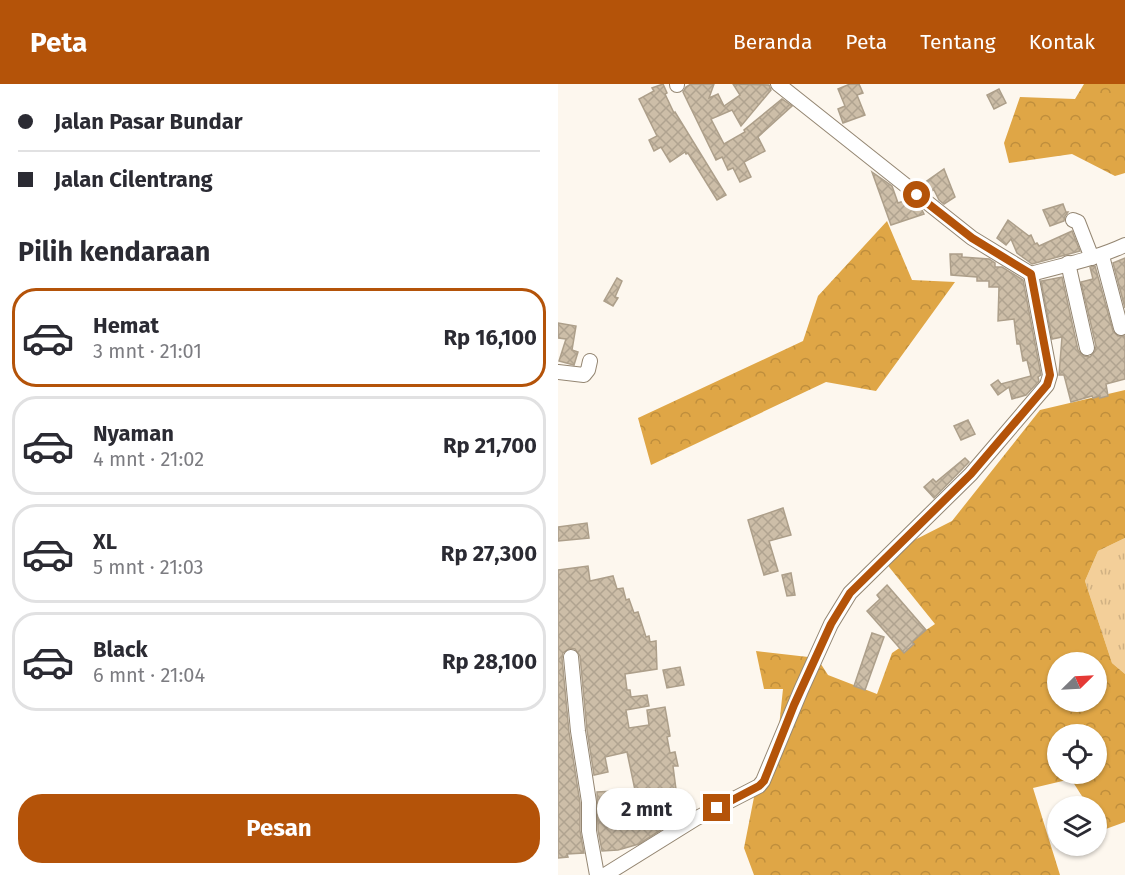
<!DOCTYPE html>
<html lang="id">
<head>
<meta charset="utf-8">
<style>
  :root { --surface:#fff; --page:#f2f2f3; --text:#2b2b33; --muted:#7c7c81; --line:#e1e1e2; --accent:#b45309 }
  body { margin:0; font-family:"Fira Sans",sans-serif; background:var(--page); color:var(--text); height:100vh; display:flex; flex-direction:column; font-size:22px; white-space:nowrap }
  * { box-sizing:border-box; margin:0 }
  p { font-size:20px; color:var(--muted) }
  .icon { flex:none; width:33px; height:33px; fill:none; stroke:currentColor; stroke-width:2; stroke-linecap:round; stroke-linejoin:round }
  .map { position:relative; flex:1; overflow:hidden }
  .drawer { display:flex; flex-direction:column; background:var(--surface); width:558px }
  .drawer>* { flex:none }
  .guide { display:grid; align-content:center; height:132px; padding:0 18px; background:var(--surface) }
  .needle { width:39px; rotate:66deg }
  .buttons { position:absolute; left:489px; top:568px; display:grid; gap:12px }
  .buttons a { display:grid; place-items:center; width:60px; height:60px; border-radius:50%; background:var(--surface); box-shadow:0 2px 4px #0004; font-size:30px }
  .end { position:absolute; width:27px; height:27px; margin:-14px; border:8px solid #b45309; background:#fff; box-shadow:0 0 0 3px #fff }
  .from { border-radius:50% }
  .bubble { position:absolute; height:42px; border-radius:21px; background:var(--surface); box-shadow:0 2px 4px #0004; font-size:20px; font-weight:700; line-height:42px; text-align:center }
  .guide b { display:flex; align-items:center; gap:21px; height:57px; font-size:22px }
  .guide b+b { border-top:2px solid var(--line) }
  .guide i { width:15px; height:15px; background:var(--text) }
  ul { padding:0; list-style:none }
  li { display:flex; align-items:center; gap:18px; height:99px; margin:0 12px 9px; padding:0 6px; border:3px solid var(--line); border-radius:24px }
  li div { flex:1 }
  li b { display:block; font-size:22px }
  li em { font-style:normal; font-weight:700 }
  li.active { border-color:var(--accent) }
  li>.icon { width:54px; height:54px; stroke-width:1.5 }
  h2 { padding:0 18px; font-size:27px; line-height:72px }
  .primary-button { display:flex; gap:12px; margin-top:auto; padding:12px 18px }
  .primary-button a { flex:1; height:69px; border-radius:24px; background:var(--accent); color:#fff; font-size:24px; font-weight:700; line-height:69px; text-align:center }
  header { display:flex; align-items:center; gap:36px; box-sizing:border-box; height:84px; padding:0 30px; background:var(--accent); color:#fff }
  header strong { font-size:28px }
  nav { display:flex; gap:33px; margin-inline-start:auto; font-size:21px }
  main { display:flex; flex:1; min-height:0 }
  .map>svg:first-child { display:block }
  .grass { fill:url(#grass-tufts) }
  .forest { fill:url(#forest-crowns); fill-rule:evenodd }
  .building { fill:url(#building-cross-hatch); stroke:#ad9f8a; stroke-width:1.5 }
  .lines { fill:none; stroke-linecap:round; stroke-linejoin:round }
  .minor-casing { stroke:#948672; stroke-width:16 }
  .minor { stroke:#fff; stroke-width:14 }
  .route { stroke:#b45309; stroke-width:8 }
</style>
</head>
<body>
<header>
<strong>Peta</strong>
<nav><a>Beranda</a><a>Peta</a><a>Tentang</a><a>Kontak</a></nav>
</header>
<main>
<section class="drawer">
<div class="guide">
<b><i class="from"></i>Jalan Pasar Bundar</b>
<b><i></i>Jalan Cilentrang</b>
</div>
<h2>Pilih kendaraan</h2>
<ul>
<li class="active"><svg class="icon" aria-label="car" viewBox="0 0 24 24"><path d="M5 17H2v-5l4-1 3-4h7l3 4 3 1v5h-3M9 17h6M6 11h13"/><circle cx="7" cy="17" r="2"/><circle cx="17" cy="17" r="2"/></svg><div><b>Hemat</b><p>3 mnt · 21:01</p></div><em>Rp 16,100</em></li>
<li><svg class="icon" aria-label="car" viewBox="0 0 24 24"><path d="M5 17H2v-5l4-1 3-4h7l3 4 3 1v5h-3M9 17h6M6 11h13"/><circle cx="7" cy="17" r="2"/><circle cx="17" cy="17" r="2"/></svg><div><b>Nyaman</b><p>4 mnt · 21:02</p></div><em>Rp 21,700</em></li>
<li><svg class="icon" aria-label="car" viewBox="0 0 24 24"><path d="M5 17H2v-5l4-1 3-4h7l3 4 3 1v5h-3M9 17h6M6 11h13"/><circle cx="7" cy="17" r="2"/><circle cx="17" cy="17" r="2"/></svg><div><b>XL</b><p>5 mnt · 21:03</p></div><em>Rp 27,300</em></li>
<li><svg class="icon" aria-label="car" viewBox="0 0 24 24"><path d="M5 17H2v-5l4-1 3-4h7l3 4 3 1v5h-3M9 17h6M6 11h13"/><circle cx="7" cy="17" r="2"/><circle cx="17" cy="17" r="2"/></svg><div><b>Black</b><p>6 mnt · 21:04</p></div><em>Rp 28,100</em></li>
</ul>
<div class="primary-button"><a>Pesan</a></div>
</section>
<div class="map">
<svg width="567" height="791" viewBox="0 0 567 791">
  <defs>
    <pattern id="grass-tufts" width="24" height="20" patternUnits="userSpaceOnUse" patternTransform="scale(1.5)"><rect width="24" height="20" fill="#f3cf99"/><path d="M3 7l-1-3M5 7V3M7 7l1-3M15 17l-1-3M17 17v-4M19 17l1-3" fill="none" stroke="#d0b183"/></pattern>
    <pattern id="forest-crowns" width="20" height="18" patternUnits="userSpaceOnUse" patternTransform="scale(1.5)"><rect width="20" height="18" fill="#dfa646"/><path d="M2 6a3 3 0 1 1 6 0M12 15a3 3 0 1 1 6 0" fill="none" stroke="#bf8e3c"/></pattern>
    <pattern id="building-cross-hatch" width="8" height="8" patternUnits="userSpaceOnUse" patternTransform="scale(1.5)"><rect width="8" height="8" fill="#cdbea8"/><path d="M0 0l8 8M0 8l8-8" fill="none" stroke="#b0a390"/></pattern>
  </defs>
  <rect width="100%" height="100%" fill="#fdf7ee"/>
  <polygon class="grass" points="567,454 567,590 554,579 527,497 540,467"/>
  <g class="forest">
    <polygon points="526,0 567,0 567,89 557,92 514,70 451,79 446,59 462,13 517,15"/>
    <polygon points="329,137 354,196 397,198 318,307 268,298 93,381 80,334 245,257 260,212"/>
    <path d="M567,306v148l-27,13 -13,30 27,82 13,11v148l-22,8 -6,-11 -1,-12h-7l-18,-28 -38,9 27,87h-306l-10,-27 12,-61 22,-51 5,-47h-19l-8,-38 61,7 11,17 49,19 15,-41 43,-29 -54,-67 71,-36 88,-111zM500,579h38v39h-38zM500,651h38v39h-38z"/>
  </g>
  <g class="building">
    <polygon points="105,0 109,9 107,10 116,29 117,28 168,111 159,116 130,69 128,70 127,68 112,78 103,63 96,67 91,56 99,52 81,15 96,7 94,4"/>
    <polygon points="133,0 156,0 151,14 160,10 166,22 182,11 175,0 211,1 213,6 183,42 174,26 153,35 166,60 187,48 186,46 224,15 234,22 200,53 207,67 186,78 193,93 182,98 175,84 170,86 164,73 158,76 125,8 128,3"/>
    <polygon points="292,0 301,0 305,9 299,11 307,31 285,39 280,25 287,22 280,5"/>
    <polygon points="441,5 448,19 436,25 429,11"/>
    <polygon points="386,85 397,113 386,120 381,116 376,106 371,108 366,99"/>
    <polygon points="314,88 334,102 340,119 351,115 364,126 366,130 333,141"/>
    <polygon points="505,120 508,128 510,128 507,132 506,137 492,142 485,126"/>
    <polygon points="450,136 471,152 473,151 477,160 479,159 481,162 514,147 522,167 474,180 459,169 453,155 448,161 439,154"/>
    <polygon points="392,170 404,170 404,173 431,175 437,179 437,183 444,183 465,196 483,291 480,293 481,297 468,311 454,315 451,303 440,311 433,301 440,296 443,300 473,292 469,276 465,277 462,260 459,260 456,235 440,237 441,203 431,203 431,197 419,197 419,193 393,191"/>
    <polygon points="567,174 567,224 555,179"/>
    <polygon points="537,182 555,247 560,252 567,252 567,295 548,300 550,312 542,314 542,312 535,314 534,312 513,318 506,291 501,291 504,253 494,255 483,197 504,193 520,266 526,272 532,273 537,267 538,262 523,198 535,195 532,183"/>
    <polygon points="59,194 64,197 57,213 60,214 55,222 46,217"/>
    <polygon points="0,239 18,242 14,266 20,268 16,281 1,277 8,255 0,254"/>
    <polygon points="410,336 417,350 403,356 396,342"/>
    <polygon points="407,374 411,378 376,414 366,403 375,395 378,398"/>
    <polygon points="225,424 233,451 211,457 220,487 206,491 190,436"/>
    <polygon points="29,439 31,454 0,457 0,443"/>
    <polygon points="30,482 32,497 55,492 59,505 65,504 68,516 71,515 76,529 80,528 88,553 91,552 92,558 98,557 99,585 67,590 69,606 72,606 73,613 89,611 91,622 68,626 71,644 91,641 89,626 107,623 112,652 109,653 112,669 117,668 120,682 115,682 119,713 124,732 104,738 106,744 81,760 60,766 44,767 40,746 39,708 77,706 69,668 47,673 50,688 36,691 29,646 22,572 17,565 12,564 5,569 4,574 11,648 22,719 22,747 26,769 9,770 10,773 0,774 0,486"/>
    <polygon points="233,489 237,511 229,512 224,491"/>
    <polygon points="329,501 368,546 354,558 356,560 346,569 309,527 322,515 319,511"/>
    <polygon points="314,549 326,553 307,606 296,602"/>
    <polygon points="122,583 126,601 109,604 105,586"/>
  </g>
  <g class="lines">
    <g class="minor-casing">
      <g id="minor">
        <polyline points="220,0 414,154 473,190"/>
        <polyline points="119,1 119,0"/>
        <polyline points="515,136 520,138 534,174"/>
        <polyline points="544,172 563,244"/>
        <polyline points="510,179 529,264"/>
        <path d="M473,190c32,-9 64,-15 94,-29"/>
        <polyline points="0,288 26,291 30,286 32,277"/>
        <polyline points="13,573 20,647 31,718 31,747 39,791"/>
        <polyline points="47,791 137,735 201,702 205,697 243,606 273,540 292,509 413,390 489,301 492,291 473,190"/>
      </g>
    </g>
    <use href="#minor" class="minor"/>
  </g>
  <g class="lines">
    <polyline class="route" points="159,724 201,702 206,697 236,621 273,540 292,509 413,390 489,301 492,291 473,190 414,154 359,111"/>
  </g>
</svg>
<div class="buttons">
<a><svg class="needle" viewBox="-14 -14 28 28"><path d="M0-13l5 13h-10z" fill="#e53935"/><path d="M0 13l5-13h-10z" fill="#7c7c81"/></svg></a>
<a><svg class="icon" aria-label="locate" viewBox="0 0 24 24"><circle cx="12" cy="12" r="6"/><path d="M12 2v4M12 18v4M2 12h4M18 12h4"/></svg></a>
<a><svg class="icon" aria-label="layers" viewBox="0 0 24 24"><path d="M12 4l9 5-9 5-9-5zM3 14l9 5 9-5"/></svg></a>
</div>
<i class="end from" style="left:359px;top:111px"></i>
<i class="end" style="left:159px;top:724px"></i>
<div class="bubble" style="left:39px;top:704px;width:99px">2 mnt</div>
</div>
</main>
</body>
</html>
